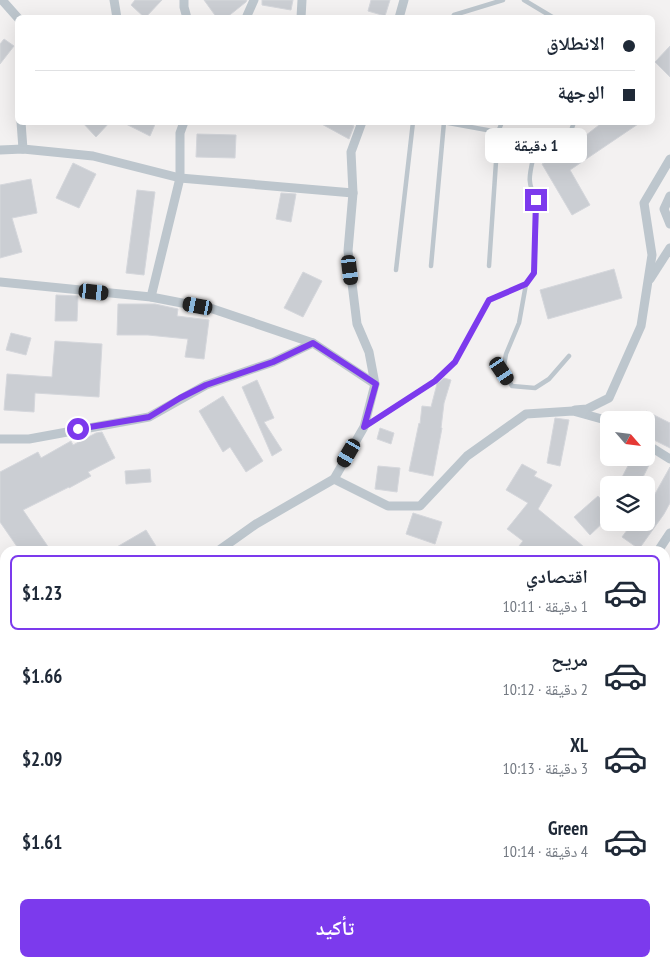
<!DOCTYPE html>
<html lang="ar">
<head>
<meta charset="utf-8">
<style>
  :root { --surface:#fff; --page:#f6f6f7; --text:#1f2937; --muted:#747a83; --line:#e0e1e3; --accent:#7c3aed }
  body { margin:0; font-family:"PT Sans Narrow","Noto Naskh Arabic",sans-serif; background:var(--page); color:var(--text); direction:rtl; height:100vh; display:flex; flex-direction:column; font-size:19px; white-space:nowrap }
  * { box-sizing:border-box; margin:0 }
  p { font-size:16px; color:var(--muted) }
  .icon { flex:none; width:28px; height:28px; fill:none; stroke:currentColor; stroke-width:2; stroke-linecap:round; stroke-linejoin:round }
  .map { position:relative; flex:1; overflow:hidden; direction:ltr }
  .details { position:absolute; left:0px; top:546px; width:670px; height:421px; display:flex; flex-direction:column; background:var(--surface); border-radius:15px 15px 0 0; box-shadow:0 5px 20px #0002; direction:rtl }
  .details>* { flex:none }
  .top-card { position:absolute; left:15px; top:15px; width:640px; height:110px; border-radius:8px; box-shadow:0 5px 20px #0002; direction:rtl; display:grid; align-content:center; height:110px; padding:0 20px; background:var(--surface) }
  .needle { width:32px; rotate:118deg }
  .fabs { position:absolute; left:600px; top:411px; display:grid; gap:10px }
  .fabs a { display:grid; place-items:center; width:55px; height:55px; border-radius:8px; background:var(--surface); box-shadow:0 5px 20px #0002; font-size:25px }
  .end { position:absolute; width:22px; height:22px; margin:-11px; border:6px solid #7c3aed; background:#fff; box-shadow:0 0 0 2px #fff }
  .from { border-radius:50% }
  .bubble { position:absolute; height:35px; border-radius:8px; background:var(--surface); box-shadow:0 5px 20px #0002; font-size:16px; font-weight:800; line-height:35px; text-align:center; direction:rtl }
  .car { position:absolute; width:15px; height:30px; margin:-15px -8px; border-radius:6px; box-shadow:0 0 4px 1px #0007; background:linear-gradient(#222 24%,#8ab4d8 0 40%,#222 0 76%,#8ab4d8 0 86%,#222 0) }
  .top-card b { display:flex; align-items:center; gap:18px; height:48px; font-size:19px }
  .top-card b+b { border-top:1px solid var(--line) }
  .top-card i { width:12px; height:12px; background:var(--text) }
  ul { padding:9px 0 0; list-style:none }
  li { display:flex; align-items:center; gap:15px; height:75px; margin:0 10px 8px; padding:0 10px; border:2px solid transparent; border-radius:8px }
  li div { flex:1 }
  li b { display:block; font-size:19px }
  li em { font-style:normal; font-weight:800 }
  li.active { border-color:var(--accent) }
  li>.icon { width:45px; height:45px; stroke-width:1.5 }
  .action { display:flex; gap:10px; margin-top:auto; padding:10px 20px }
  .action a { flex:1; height:58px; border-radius:8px; background:var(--accent); color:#fff; font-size:20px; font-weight:800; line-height:58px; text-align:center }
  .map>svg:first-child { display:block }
  .building { fill:#cbced3; stroke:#d5d7dc }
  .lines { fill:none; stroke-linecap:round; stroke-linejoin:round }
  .lane { stroke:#bdc6cd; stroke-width:4.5 }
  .street { stroke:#bdc6cd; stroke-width:9 }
  .route { stroke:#7c3aed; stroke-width:6 }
</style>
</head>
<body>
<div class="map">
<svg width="670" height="967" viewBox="0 0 670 967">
  <rect width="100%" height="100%" fill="#f3f1f1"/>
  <g class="building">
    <polygon points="135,0 162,0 145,18 131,5"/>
    <polygon points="204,0 247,0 246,2 226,18 217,18"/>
    <polygon points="262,0 293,0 291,10 262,5"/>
    <polygon points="371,0 390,0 385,16 368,11"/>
    <polygon points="4,39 14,46 0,64 0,44"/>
    <polygon points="670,46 670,77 655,62"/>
    <polygon points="82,122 110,122 96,137"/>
    <polygon points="122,122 156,122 150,136"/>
    <polygon points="318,122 348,122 354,126 349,139"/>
    <polygon points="603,122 641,122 570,170 590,205 572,215 542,164 572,146"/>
    <polygon points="197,134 236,135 235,158 196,157"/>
    <polygon points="73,163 96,174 79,208 56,198"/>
    <polygon points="31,179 37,213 12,218 22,252 0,258 0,185"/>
    <polygon points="137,190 155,192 144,275 126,273"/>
    <polygon points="281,193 296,194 291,222 276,219"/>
    <polygon points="614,269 622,298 548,319 540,290"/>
    <polygon points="303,272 322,281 303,317 284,308"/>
    <polygon points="56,295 78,296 77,321 55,321"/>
    <polygon points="118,304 155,304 178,309 177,316 209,320 204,359 185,357 188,339 148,335 117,335"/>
    <polygon points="11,333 31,338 26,355 6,350"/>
    <polygon points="55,341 102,344 99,397 35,393 34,412 4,410 7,374 52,377"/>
    <polygon points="444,378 451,380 444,403 441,428 442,428 433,476 409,471 419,423 420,424 422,406 431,407 437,384"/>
    <polygon points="257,380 274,418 264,422 282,450 272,456 242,387"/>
    <polygon points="223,396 263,461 246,472 230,447 223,452 199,411"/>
    <polygon points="646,411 670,423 670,448 646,436"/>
    <polygon points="555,418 569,420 560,466 547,463"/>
    <polygon points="380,428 394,433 391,444 377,439"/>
    <polygon points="102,432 115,458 88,472 91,476 69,488 69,487 23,510 51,551 20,551 0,522 0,472 38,452 41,458 71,441 73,445 96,433"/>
    <polygon points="632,458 644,458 651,461 639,485 618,485"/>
    <polygon points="522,464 537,472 534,476 552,485 538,509 589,551 515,551 523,541 507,529 528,503 506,490"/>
    <polygon points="378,466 400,468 397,492 375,489"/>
    <polygon points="670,467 670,503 664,514 639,549 622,537 633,522 646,522 646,510"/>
    <polygon points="150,469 151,482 126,484 125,471"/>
    <polygon points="598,496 609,508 609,517 590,535 574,517"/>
    <polygon points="413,513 442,522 435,544 406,534"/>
    <polygon points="146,530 159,551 110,551"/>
  </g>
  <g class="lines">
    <g class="lane">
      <polyline points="524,0 554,18"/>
      <polyline points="452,18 454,15 503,0"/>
      <polyline points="443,122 498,132 502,122"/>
      <polyline points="431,266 444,122"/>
      <polyline points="489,266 498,132"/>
      <polyline points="396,270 413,122"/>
      <polyline points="526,284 519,323 506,354 503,371 512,386 535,388 549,379 569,356"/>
      <path d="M366,426l69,-45 20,-19 34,-62 37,-16 8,-11 3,-73c-10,-16 -8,-24 -4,-41l36,-22 5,-15"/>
    </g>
    <g class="street">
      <polyline points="2,0 18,18"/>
      <polyline points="114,0 117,18"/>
      <polyline points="184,0 184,7 187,18"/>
      <polyline points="246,18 254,0"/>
      <polyline points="301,18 302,0"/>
      <polyline points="399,18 404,0"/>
      <polyline points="21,122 23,149"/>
      <polyline points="0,150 23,149 93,156 180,178 353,193"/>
      <polyline points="670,196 664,209 670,224"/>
      <polyline points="650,279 670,248"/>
      <polyline points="0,282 151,297 213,309 313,343 375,384"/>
      <polyline points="151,297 180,178 180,133 184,122"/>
      <polyline points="575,410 587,409 609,398 641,326 652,255 644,203 670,159"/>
      <polyline points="0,439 29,439 149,417 206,385 273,362 313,343"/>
      <polyline points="646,444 670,459"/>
      <polyline points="334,479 364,427 375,384 369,352 357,324 348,251 353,193 351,152 362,122"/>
      <polyline points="218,551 256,524 334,479 388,506 420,506 467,456 526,414 573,411 609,421"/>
      <polyline points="658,551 670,533"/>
      <polyline points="0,590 5,586"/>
      <polyline points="665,686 670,678"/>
      <polyline points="665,823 670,820"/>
      <polyline points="0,860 5,859"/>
      <polyline points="0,902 5,904"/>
      <polyline points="0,943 5,938"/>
      <polyline points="665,948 670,941"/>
      <polyline points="298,962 298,967"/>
      <polyline points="156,967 158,962"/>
      <polyline points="652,967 655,962"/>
    </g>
  </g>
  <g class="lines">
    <polyline class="route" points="78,429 149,417 180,398 206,385 273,362 313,343 376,384 364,427 435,381 455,362 489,300 526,284 534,273 536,200"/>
  </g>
</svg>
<div class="fabs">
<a><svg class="needle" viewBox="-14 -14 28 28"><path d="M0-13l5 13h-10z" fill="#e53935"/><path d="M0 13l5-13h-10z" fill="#747a83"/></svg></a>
<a><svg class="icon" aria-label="layers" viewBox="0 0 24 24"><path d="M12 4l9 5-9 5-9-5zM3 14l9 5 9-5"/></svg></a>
</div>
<i class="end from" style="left:78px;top:429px"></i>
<i class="end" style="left:536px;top:200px"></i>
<div class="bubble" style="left:485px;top:128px;width:102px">1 دقيقة</div>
<i class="car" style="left:350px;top:270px;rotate:173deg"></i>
<i class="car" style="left:94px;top:292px;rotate:96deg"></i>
<i class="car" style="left:198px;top:306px;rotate:281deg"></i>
<i class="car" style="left:502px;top:371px;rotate:146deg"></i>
<i class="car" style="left:349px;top:453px;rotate:210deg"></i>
<div class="top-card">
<b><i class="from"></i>الانطلاق</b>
<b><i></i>الوجهة</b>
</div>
<section class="details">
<ul>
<li class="active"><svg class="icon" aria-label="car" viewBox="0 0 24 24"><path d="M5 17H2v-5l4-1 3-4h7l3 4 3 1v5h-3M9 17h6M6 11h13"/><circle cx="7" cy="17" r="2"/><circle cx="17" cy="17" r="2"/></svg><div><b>اقتصادي</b><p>1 دقيقة · 10:11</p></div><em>$1.23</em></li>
<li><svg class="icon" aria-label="car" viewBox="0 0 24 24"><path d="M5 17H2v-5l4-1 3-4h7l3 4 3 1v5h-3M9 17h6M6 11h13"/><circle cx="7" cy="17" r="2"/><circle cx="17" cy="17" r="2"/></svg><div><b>مريح</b><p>2 دقيقة · 10:12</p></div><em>$1.66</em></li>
<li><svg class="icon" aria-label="car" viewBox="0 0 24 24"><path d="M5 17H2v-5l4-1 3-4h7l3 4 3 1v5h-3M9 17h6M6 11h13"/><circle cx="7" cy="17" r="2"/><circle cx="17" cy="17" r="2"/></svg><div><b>XL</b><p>3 دقيقة · 10:13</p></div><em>$2.09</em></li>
<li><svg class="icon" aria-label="car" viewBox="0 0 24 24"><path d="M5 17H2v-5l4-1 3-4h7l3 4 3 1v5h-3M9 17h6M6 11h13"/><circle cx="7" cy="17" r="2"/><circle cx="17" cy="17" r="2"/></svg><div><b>Green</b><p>4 دقيقة · 10:14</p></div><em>$1.61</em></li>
</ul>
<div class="action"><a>تأكيد</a></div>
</section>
</div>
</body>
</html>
